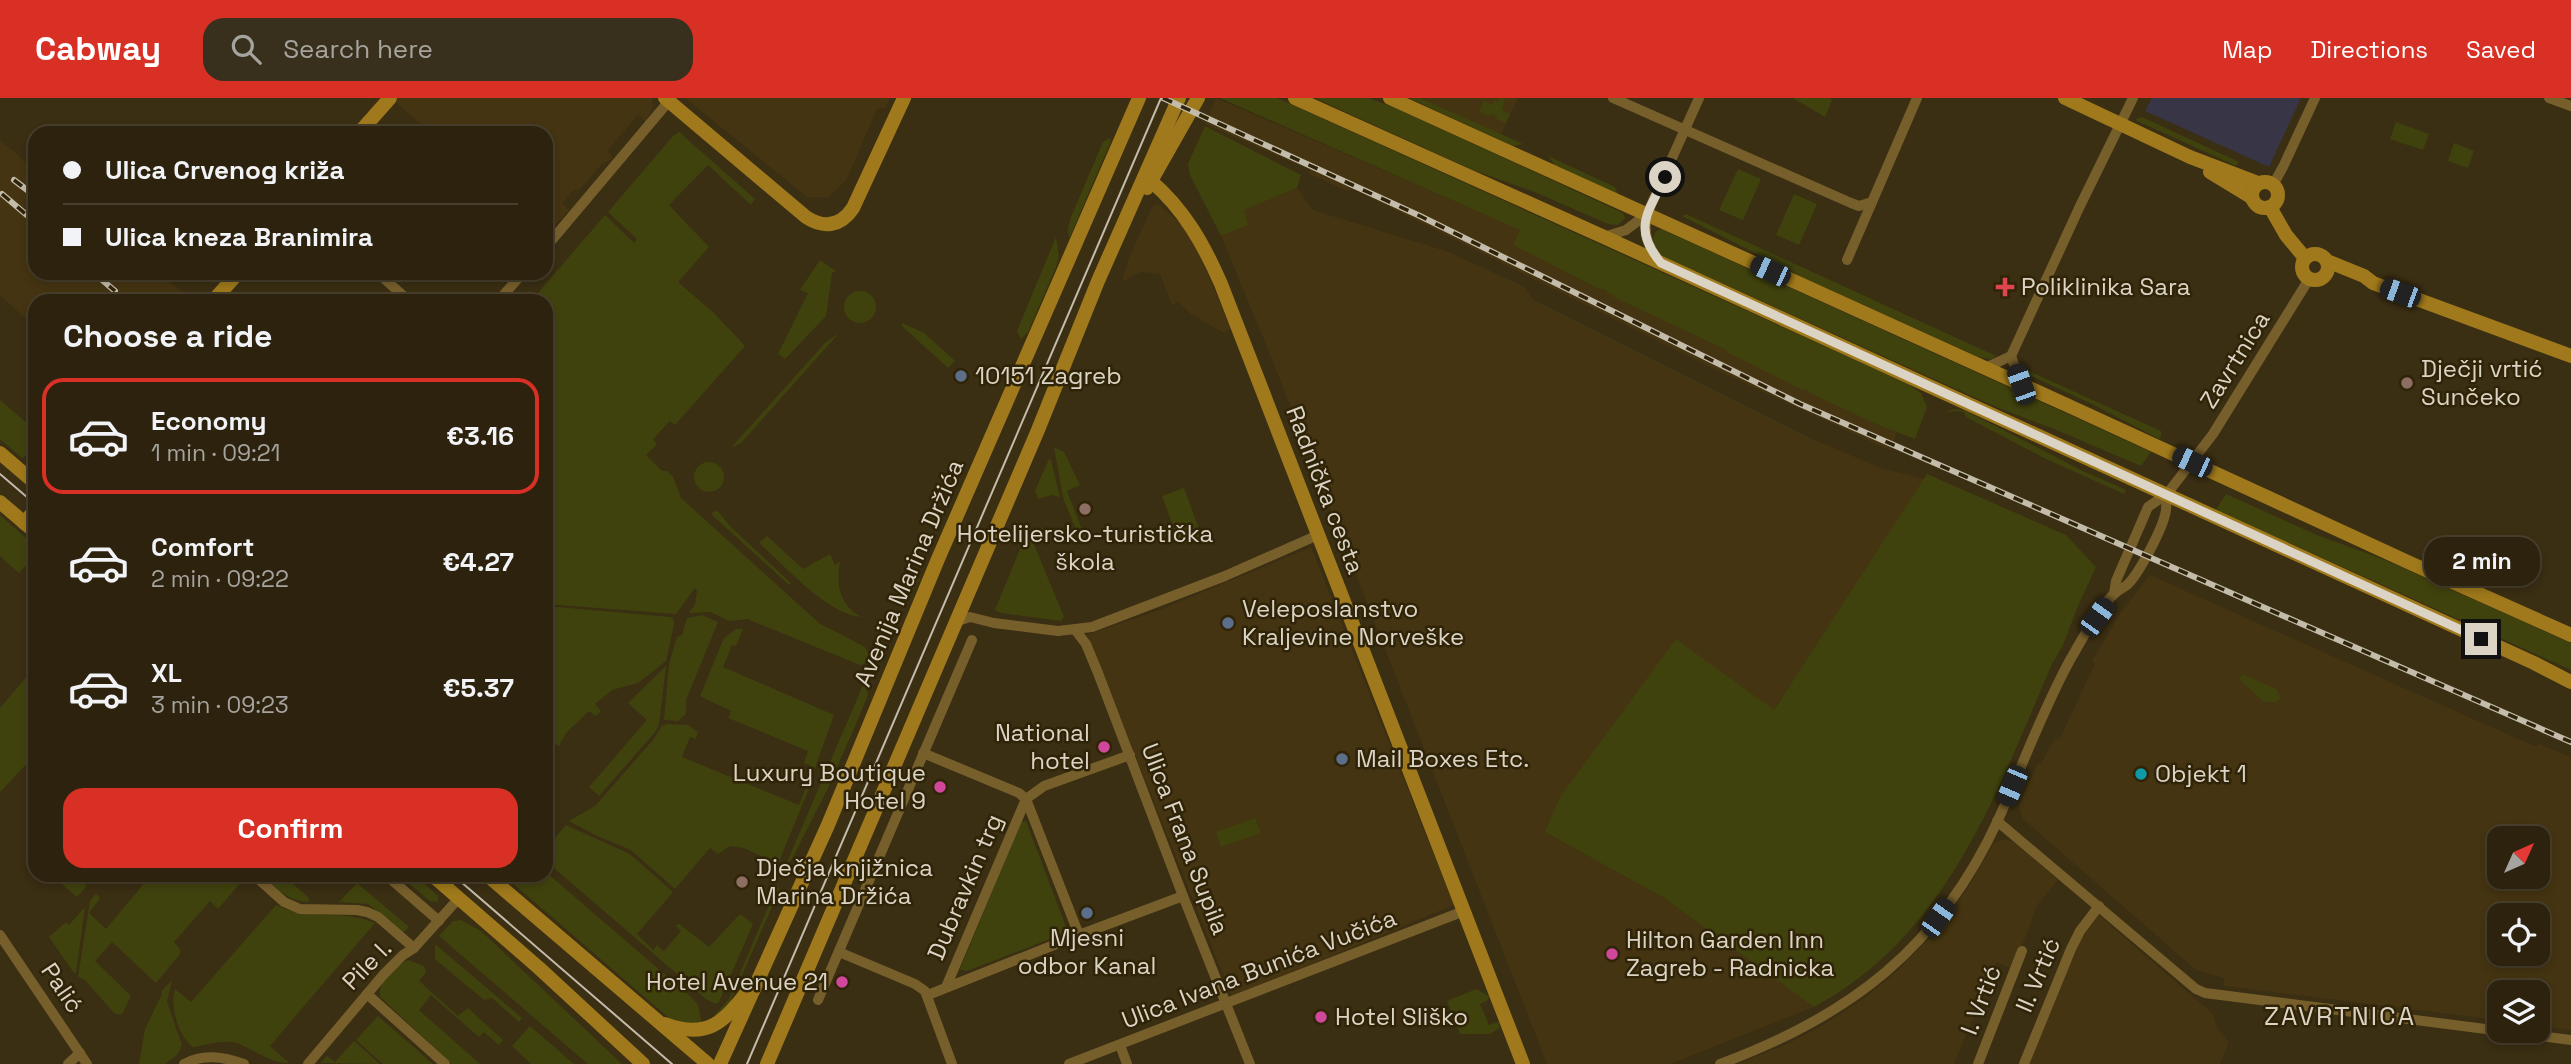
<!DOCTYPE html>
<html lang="en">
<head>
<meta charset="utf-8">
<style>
  :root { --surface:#2c220e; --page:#382f1c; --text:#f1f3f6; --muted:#a6a49e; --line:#483f2e; --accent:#d93025 }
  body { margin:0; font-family:"Space Grotesk",sans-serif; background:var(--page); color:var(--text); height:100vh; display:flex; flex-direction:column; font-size:26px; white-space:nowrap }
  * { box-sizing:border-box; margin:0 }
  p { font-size:23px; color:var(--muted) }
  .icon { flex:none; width:38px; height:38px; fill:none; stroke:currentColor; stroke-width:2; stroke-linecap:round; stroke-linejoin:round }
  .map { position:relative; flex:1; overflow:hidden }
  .details { position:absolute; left:28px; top:196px; width:525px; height:588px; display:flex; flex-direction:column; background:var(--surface); border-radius:21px; box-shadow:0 4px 10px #0003,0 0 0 2px var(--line) }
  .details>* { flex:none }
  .guide { position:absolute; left:28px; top:28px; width:525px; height:154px; border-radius:21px; box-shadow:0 4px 10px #0003,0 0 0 2px var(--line); display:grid; align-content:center; height:154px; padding:0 35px; background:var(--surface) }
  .needle { width:46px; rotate:45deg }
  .buttons { position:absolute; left:2487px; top:728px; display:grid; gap:14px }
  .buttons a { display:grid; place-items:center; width:63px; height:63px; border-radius:14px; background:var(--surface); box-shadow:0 4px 10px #0003,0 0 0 2px var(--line); font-size:35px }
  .end { position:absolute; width:32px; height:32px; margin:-16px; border:9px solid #dbd4c4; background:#111; box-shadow:0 0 0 4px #111 }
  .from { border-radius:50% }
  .bubble { position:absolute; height:49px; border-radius:21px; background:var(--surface); box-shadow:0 4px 10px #0003,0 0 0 2px var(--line); font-size:23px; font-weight:600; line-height:49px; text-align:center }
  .car { position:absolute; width:21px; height:42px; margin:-21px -10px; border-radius:9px; box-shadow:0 0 5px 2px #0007; background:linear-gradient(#222 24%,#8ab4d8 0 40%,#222 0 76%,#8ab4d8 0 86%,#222 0) }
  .guide b { display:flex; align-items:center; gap:24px; height:66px; font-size:26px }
  .guide b+b { border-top:2px solid var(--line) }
  .guide i { width:18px; height:18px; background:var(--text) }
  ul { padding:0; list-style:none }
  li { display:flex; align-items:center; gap:21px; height:116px; margin:0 14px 10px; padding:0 21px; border:4px solid transparent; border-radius:21px }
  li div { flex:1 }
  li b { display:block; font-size:26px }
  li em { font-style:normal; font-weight:600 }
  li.current { border-color:var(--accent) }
  li>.icon { width:63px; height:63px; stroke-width:1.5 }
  h2 { padding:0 35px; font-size:32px; line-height:84px }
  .cta { display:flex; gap:14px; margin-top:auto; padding:14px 35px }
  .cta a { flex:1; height:80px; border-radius:21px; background:var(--accent); color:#fff; font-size:28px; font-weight:600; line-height:80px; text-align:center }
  header { display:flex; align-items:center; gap:42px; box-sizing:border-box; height:98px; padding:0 35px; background:var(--accent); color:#fff }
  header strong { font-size:33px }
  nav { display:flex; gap:38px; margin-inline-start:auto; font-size:24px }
  .search { width:490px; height:63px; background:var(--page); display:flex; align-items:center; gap:18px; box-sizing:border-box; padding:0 24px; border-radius:21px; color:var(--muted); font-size:26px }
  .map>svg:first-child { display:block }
  .built { fill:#443411; fill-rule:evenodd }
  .education { fill:#373546 }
  .green { fill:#40420e }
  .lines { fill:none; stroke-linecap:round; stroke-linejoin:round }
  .street { stroke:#775f2c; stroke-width:10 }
  .secondary { stroke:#9f791b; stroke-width:14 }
  .tram { stroke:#c4bcab; stroke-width:2 }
  .rail-casing { stroke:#c4bcab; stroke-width:6 }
  .rail { stroke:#302408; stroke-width:3.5; stroke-dasharray:10; stroke-linecap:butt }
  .route { stroke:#dbd4c4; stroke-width:9 }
  .health-dot { fill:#e0444e; stroke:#302408; stroke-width:2.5 }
  .service-dot { fill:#5c6f8a; stroke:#302408; stroke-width:2.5 }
  .education-dot { fill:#8d6e63; stroke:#302408; stroke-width:2.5 }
  .hotel-dot { fill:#d1479c; stroke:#302408; stroke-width:2.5 }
  .culture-dot { fill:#0f9aa8; stroke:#302408; stroke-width:2.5 }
  .labels { text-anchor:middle; stroke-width:5; stroke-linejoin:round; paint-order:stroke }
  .poi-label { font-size:24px; fill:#dbd4c4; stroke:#302408; text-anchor:start }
  .street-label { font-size:24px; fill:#dbd4c4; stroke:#302408 }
  .neighbourhood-label { font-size:26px; letter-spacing:2px; fill:#dbd4c4; stroke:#302408 }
</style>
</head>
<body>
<header>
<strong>Cabway</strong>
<div class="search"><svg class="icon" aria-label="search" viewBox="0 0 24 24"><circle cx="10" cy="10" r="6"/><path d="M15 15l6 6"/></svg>Search here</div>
<nav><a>Map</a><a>Directions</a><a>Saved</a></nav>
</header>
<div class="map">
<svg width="2571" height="966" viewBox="0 0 2571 966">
  <rect width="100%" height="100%" fill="#3a2e13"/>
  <g class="built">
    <polygon points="399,0 652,0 653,9 646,24 638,17 607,53 613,60 601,67 578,93 575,91 562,105 569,112 547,137 546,35 432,35 395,4"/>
    <polygon points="685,0 890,0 885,10 877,11 847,81 829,99 807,99"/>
    <polygon points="1216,0 1521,132 1513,147 1599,191 1604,191 1615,199 1726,252 1728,255 1803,291 1807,291 1897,335 1889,352 1714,271 1355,92 1347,93 1309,76 1310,72 1205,26"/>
    <polygon points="1411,0 1518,0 1499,41"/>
    <polygon points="0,42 35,72 35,175 159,175 191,201 190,203 35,203 35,229 0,197"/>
    <polygon points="1297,90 1313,112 1449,154 1525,189 1532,201 1810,340 1881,370 1925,381 1773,613 1676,541 1545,734 1664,800 1814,909 1671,966 1547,966 1269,254 1221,138 1247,127 1243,112"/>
    <polygon points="1157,105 1190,134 1231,231 1224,235 1191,216 1178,204 1172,207 1160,176 1141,174 1122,184 1128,162 1152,109"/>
    <polygon points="1311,449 1454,807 1232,899 1087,537 1162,511"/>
    <path d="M2150,477l384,171 5,-2 32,13v273l-33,-5v-33h-39v28l-275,-34v-8l-28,-8 -173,-151 -4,-13 19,-44 3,2 14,-26 4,2 36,-76 -3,-3 29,-49zM2499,740h39v39h-39zM2499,817h39v39h-39z"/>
    <polygon points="2005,741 2014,744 2058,782 2038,806 2013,871 1996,864 1954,966 1738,966 1787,946 1820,929 1867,898 1898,872 1933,836 1950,815 1967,791 1994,745"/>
    <polygon points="2096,815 2213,916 2217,930 2229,944 2220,966 2028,966 2085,831"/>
  </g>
  <polygon class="education" points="2152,0 2301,0 2269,69 2145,13"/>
  <g class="green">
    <polygon points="1220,0 1277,0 1906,285 1921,295 1927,309 1915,341 1883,329 1812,296 1807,291 1803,292 1728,255 1726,252 1614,199 1604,191 1599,191 1513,147 1520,132"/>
    <polygon points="1315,0 1368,0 1393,9 1623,115 1625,120 1618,127 1608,126 1537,95 1473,72"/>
    <polygon points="1409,0 1420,0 1523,46 1513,48"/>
    <polygon points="1500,0 1505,0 1502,12 1510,16 1506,25 1496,21 1497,18 1490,16 1489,18 1479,13 1484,3 1492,7 1494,2 1498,4"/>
    <polygon points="1793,0 1829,0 1832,2 1825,19"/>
    <polygon points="2142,19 2239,64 2236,68 2135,22"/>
    <polygon points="2396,24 2429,36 2423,52 2390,41"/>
    <polygon points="1205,28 1301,77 1297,90 1244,112 1248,127 1221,138 1190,77 1188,66"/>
    <polygon points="679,34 755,101 751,107 708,67 669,107 709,149 678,184 714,215 745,248 675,327 670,323 653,341 657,346 646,357 662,373 667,373 673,379 681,400 819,525 865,549 869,557 864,566 860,567 747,521 729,523 711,514 689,515 695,506 697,493 695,490 676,516 546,506 546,203 531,203 605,117 634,145 637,141 608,114 673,38"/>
    <polygon points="1109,40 1111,43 1069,141 1068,130 1071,119 1103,44"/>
    <polygon points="2454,45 2474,53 2468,70 2448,63"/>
    <polygon points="1548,58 1615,89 1618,96 1555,67"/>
    <polygon points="1738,71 1761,81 1743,122 1719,112"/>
    <polygon points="1794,96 1817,106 1799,147 1776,137"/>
    <polygon points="1686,116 1996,258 1991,261 1979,259 1808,182 1682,118"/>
    <polygon points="1661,131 2151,354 2141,368 2054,331 1996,309 1664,159 1657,154 1652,143 1656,133"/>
    <polygon points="1056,139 1059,158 1056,169 1028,234 1021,241 1017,233"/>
    <polygon points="820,162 836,173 832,175 826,218 785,261 778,256 808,195 800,192"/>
    <circle cx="860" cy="209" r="16"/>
    <polygon points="902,225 924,235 955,263 948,270 902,228"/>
    <polygon points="839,235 741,345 730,351 825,245"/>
    <polygon points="2020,269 2161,333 2161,339 2159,341 2094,307 2025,275"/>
    <polygon points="0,302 35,332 35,364 27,357 22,360 0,341"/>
    <polygon points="1954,311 1966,313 2083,373 2126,392 2124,396 2044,360 1966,319 1964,314 1955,313 1943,315"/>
    <polygon points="1054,349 1064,354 1080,387 1067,393 1086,442 1080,443 1063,399"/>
    <polygon points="1049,361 1051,362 1060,399 1051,397 1038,401 1035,393"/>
    <circle cx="709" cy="379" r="15"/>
    <path d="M1927,376l139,61 30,32 -18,39 -15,39 -12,21c-56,131 -105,270 -237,341l-150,-109 -119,-66 15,-35 116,-158 98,71z"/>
    <polygon points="1184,390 1202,439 1180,447 1162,398"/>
    <polygon points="2226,396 2317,437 2385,462 2571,545 2571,572 2216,412"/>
    <polygon points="717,412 730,428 791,485 789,487 713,418 712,415"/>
    <polygon points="0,417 35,448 35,458 19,475 0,458"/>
    <polygon points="1028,432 1064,519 1061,523 1001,515 995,512"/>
    <path d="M767,438l36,33 27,-15 5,11 5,-4c-4,24 -1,44 22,56 -33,-1 -79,-53 -103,-74z"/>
    <polygon points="906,474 920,481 910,497 898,508 895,498"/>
    <polygon points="546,508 670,519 673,520 674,527 666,563 638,585 612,592 595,606 601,613 596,618 589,613 566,635 559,648 546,641"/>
    <polygon points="702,517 718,524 686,602 686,616 678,623 664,622 669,566 677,539 682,537 687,520"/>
    <polygon points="736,531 743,531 736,548 732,547 723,569 834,617 815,670 804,665 808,653 728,620 731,613 700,598 724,540"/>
    <polygon points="666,568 659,626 656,633 599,698 589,689 647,622 628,605"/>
    <polygon points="35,569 35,663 32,660 0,694 0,610"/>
    <polygon points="2242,576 2276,591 2281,600 2276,604 2264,604 2239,581"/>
    <polygon points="864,585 868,597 856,626 827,692 791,763 787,764"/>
    <polygon points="667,626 688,627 698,634 696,641 690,639 682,659 799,707 809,682 812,683 778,766 744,750 730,748 718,756 710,750 675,791 631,752 595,737 569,723 595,708 653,642 662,628"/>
    <polygon points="1255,720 1261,735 1221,749 1216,734"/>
    <polygon points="1026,723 1068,834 975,870 966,873 960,871 1021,724"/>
    <polygon points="566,727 630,756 673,794 637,836 653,852 657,847 664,853 681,833 675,827 679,826 709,849 740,816 753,826 719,904 715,906 706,901 546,763 546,750"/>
    <polygon points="546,774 692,900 698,907 702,926 692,927 669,920 503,777 546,777"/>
    <polygon points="51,777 80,777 78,780 87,788 77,799"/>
    <polygon points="151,777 238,777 243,782 218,811 210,803 174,844 180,851 180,856 156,885 112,844 95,863 131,898 122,916 115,916 84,881 78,879 90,803 96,796 100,800 89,815 106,831"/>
    <path d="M261,777h22l25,22 1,5c-20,0 -33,-14 -48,-27z"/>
    <polygon points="399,777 415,777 438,798 438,804 430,803"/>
    <polygon points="357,785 409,829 405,833 402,834 368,806 339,804"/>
    <polygon points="778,786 779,793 728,909 712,920 729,901"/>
    <path d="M276,807c31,16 67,4 99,18l-105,123 19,17c-18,1 -36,-14 -52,-20 -13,-4 -30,2 -44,4 -15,-11 -23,-40 -18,-58l16,13z"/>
    <polygon points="85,809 76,875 74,875 49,839 66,824 69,827"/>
    <polygon points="461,822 481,833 622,966 588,966 439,838 453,823"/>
    <polygon points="435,846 522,920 519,924 492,900 484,902 435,861"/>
    <path d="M408,862l16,6 2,6 -7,9 39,35 10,-8 35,32 -4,5 -15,-13 -5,5 -48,-42 -12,15 61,54h-28l-72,-67c-3,-14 15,-31 28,-37z"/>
    <polygon points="172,882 167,904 182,947 178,956 165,966 139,966 145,931 162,896 161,894"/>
    <polygon points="1476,891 1489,898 1488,902 1480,906 1489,927 1499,924 1499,930 1490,936 1460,936 1447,903"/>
    <polygon points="378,918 433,966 383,966 356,942"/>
    <polygon points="530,928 574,966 531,966 512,948"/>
    <polygon points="354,943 380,966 320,965 327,958 335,964"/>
  </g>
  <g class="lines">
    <g class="street">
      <polyline points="1613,0 1851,105 1859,108 1872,104"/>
      <polyline points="2549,0 2571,8"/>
      <polyline points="2273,87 2283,69 2315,0"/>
      <polyline points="1647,116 1699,0"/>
      <path d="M1604,139l22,-7 21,-16c-3,19 -1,30 11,45"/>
      <polyline points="546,149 669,3"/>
      <polyline points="1847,162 1917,0"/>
      <polyline points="378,175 409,203"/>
      <polyline points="498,203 523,175"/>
      <polyline points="2011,258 2021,286"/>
      <polyline points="1985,270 2011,258 2080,108 2133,0"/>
      <polyline points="2114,496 2116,483 2148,409 2167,396 2213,336 2309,181"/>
      <polyline points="955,524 970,519 994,525 1058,533 1092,529 1225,478 1318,437"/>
      <polyline points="1076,533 1086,546 1098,575 1183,798 1250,966"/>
      <polyline points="923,655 1019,695 1026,701"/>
      <polyline points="1026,701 1079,837"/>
      <polyline points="1997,723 2196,891 2205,895 2571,942"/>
      <polyline points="254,777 284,804 300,811 357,812 367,814 378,819 414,850"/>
      <polyline points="386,777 439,823"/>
      <polyline points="0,837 87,966"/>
      <polyline points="839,854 915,886 925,893 952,966"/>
      <polyline points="946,889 1026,701 1044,688 1130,657"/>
      <polyline points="367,896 445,966"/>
      <polyline points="928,897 1079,837 1183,798"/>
      <polyline points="818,902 972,542"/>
      <polyline points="1120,947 1127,966"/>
      <polyline points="68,966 80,955"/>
      <path d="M184,966c19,-11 40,-7 60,0"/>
      <polyline points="308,966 384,876 403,857 414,850 459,800"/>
      <polyline points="1069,966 1464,813"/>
      <path d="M1720,966c130,-48 219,-116 278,-244 24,-53 44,-109 72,-160 11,-19 28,-51 44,-66 4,-4 9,-6 13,-9 12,-11 34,-54 38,-70 2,-6 1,-14 2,-21"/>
      <polyline points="1978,966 2022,853"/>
      <polyline points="2024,966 2071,851 2080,833 2099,808"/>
    </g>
    <g class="secondary">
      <path d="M665,0l141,119c18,12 35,9 47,-9l51,-110"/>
      <polyline points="1295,0 1604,139 2534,565 2571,584"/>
      <polyline points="1390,0 2069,308 2410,465 2571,537"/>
      <polyline points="2065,0 2190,59 2258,85"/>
      <polyline points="359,35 390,0"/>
      <polyline points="2210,74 2251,99"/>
      <path d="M1151,83c33,28 53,64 70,103l302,780"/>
      <circle cx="2265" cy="97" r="13"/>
      <polyline points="1147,90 1198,0"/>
      <polyline points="2270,109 2286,137 2305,160"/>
      <circle cx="2315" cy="169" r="13"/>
      <polyline points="2327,163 2364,178 2373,185 2571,258"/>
      <polyline points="213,203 238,175"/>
      <polyline points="0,355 35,385"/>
      <polyline points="0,404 35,434"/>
      <polyline points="24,425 35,412"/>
      <polyline points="432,777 539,870 643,966"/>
      <polyline points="487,777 708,966"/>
      <path d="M665,926c41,15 58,0 82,-32"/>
      <polyline points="720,966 828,727 938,461 1139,0"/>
      <polyline points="767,966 1038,332 1098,183 1179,0"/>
    </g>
    <g class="tram">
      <polyline points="0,376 35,406"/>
      <polyline points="453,777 672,966"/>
      <polyline points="747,966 1161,0"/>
    </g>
    <g class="rail-casing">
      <g id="rail">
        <polyline points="1163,0 1420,118 1800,306 2571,644"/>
        <polyline points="14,82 35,98"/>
        <polyline points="2,96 35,124"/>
        <polyline points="94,175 115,193"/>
      </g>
    </g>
    <use href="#rail" class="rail"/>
  </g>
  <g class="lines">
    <path class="route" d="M1665,79c-17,36 -33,51 -4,86l820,376"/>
  </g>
  <path class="health-dot" d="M2001.5 178.5h7v7h7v7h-7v7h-7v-7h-7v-7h7z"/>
  <g class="service-dot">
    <circle cx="961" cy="278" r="7"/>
    <circle cx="1228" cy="525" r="7"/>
    <circle cx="1342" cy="661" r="7"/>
    <circle cx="1087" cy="815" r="7"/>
  </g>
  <g class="education-dot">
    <circle cx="2407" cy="285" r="7"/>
    <circle cx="1085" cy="411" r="7"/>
    <circle cx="742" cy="784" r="7"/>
  </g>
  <g class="hotel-dot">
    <circle cx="1104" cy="649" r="7"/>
    <circle cx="940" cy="689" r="7"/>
    <circle cx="1612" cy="856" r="7"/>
    <circle cx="842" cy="884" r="7"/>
    <circle cx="1321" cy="919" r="7"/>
  </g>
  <circle class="culture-dot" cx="2141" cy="676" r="7"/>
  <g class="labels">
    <g class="poi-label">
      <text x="2021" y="197">Poliklinika Sara</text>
      <text x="2421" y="279">Dječji vrtić<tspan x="2421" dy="28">Sunčeko</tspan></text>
      <text x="975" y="286">10151 Zagreb</text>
      <text x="1085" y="444" text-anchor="middle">Hotelijersko-turistička<tspan x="1085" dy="28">škola</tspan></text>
      <text x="1242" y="519">Veleposlanstvo<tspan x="1242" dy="28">Kraljevine Norveške</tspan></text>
      <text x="1090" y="643" text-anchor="end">National<tspan x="1090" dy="28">hotel</tspan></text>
      <text x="1356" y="669">Mail Boxes Etc.</text>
      <text x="926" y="683" text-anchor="end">Luxury Boutique<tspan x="926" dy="28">Hotel 9</tspan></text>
      <text x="2155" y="684">Objekt 1</text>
      <text x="756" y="778">Dječja knjižnica<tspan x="756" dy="28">Marina Držića</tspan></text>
      <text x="1087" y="848" text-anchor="middle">Mjesni<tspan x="1087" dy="28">odbor Kanal</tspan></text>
      <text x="1626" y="850">Hilton Garden Inn<tspan x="1626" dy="28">Zagreb - Radnicka</tspan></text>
      <text x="828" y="892" text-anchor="end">Hotel Avenue 21</text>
      <text x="1335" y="927">Hotel Sliško</text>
    </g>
    <g class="street-label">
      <text transform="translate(2235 262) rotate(-58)" y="8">Zavrtnica</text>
      <text transform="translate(1325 392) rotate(69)" y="8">Radnička cesta</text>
      <text transform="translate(909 475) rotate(-67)" y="8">Avenija Marina Držića</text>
      <text transform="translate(1185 741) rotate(69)" y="8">Ulica Frana Supila</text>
      <text transform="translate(965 789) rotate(-67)" y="8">Dubravkin trg</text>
      <text transform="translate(367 867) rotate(-46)" y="8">Pile I.</text>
      <text transform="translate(1259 871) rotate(-21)" y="8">Ulica Ivana Bunića Vučića</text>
      <text transform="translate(2038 877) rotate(-67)" y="8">II. Vrtić</text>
      <text transform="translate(62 890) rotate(56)" y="8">Palić</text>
      <text transform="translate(1981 902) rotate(-69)" y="8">I. Vrtić</text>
    </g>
    <g class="neighbourhood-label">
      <text x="2340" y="927">ZAVRTNICA</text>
    </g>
  </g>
</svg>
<div class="buttons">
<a><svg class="needle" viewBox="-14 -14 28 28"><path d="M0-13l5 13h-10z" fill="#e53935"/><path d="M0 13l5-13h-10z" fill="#a6a49e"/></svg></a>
<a><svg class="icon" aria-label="locate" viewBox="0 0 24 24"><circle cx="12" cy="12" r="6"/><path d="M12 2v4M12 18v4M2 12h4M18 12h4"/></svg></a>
<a><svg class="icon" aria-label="layers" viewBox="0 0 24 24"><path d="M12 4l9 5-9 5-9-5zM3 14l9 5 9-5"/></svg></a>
</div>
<i class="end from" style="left:1665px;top:79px"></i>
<i class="end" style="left:2481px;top:541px"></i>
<div class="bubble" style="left:2424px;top:439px;width:116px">2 min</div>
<i class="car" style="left:1770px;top:173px;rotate:295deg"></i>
<i class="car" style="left:2400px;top:195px;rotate:290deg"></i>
<i class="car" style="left:2021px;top:286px;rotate:340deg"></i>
<i class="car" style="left:2192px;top:364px;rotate:295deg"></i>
<i class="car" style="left:2097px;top:519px;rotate:36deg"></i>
<i class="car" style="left:2012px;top:688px;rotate:203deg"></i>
<i class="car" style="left:1938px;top:820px;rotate:35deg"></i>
<div class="guide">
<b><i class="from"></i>Ulica Crvenog križa</b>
<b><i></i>Ulica kneza Branimira</b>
</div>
<section class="details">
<h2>Choose a ride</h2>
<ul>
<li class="current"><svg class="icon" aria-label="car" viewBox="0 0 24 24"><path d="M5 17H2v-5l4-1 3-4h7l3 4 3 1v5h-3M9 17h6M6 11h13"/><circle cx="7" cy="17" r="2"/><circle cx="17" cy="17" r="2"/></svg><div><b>Economy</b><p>1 min · 09:21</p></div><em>€3.16</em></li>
<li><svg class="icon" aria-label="car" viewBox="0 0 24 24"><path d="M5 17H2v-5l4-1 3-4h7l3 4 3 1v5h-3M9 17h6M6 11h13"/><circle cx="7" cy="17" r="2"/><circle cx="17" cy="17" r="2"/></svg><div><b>Comfort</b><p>2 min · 09:22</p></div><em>€4.27</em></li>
<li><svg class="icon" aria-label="car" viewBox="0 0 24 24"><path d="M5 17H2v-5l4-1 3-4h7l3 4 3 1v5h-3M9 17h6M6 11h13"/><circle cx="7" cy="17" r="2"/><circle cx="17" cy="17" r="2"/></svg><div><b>XL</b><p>3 min · 09:23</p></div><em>€5.37</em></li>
</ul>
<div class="cta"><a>Confirm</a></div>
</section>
</div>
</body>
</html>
